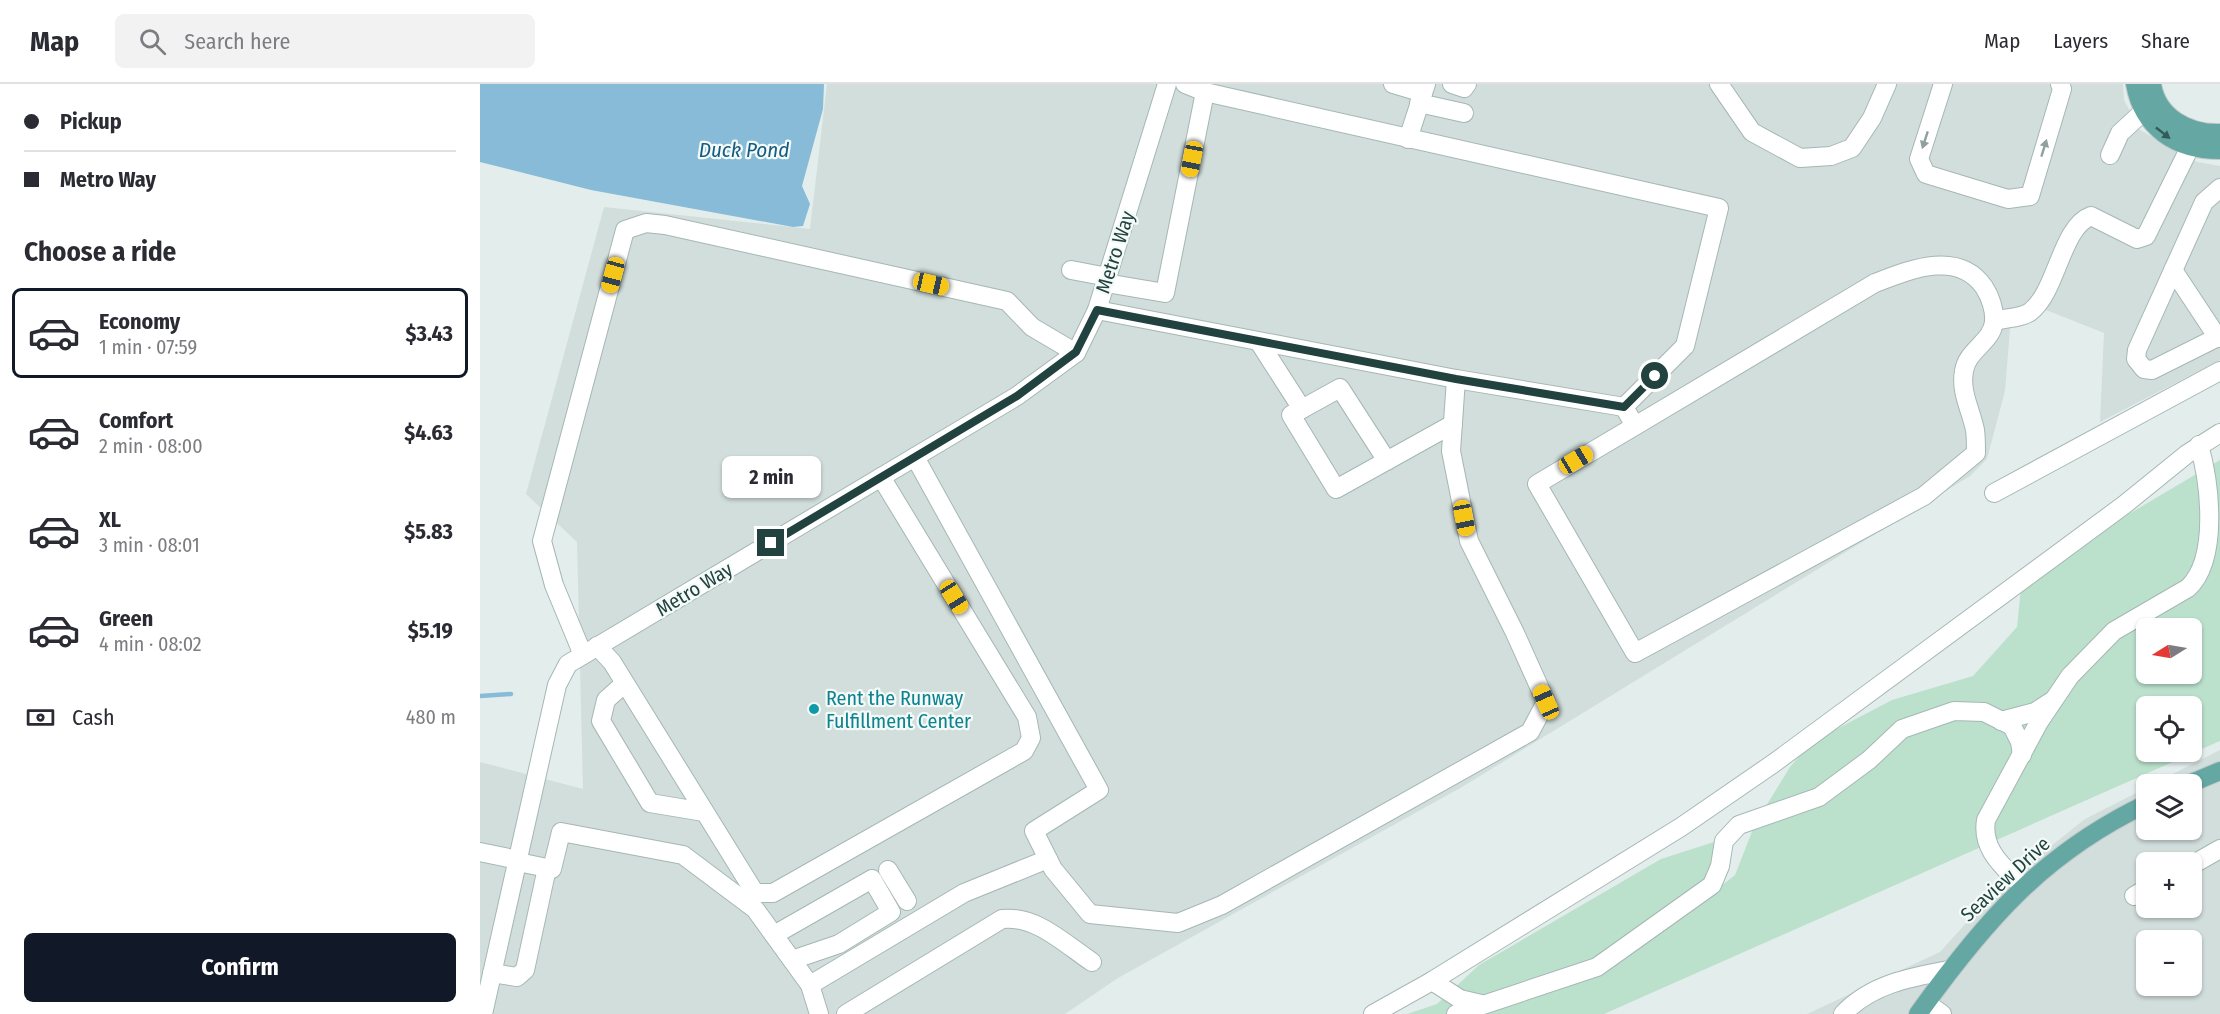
<!DOCTYPE html>
<html lang="en">
<head>
<meta charset="utf-8">
<style>
  :root { --surface:#fff; --page:#f2f2f3; --text:#2b2b33; --muted:#7c7c81; --line:#e1e1e2; --accent:#111827 }
  body { margin:0; font-family:"Fira Sans Condensed",sans-serif; background:var(--page); color:var(--text); height:100vh; display:flex; flex-direction:column; font-size:22px; white-space:nowrap }
  * { box-sizing:border-box; margin:0 }
  p { font-size:20px; color:var(--muted) }
  .icon { flex:none; width:33px; height:33px; fill:none; stroke:currentColor; stroke-width:2; stroke-linecap:round; stroke-linejoin:round }
  .map { position:relative; flex:1; overflow:hidden }
  .side { display:flex; flex-direction:column; background:var(--surface); width:480px }
  .side>* { flex:none }
  .top-card { display:grid; align-content:center; height:132px; padding:0 24px; background:var(--surface) }
  .needle { width:39px; rotate:259deg }
  .buttons { position:absolute; left:1656px; top:534px; display:grid; gap:12px }
  .buttons a { display:grid; place-items:center; width:66px; height:66px; border-radius:9px; background:var(--surface); box-shadow:0 2px 4px #0004; font-size:30px }
  .end { position:absolute; width:27px; height:27px; margin:-14px; border:8px solid #21423f; background:#fff; box-shadow:0 0 0 3px #fff }
  .from { border-radius:50% }
  .bubble { position:absolute; height:42px; border-radius:9px; background:var(--surface); box-shadow:0 2px 4px #0004; font-size:20px; font-weight:700; line-height:42px; text-align:center }
  .car { position:absolute; width:18px; height:36px; margin:-18px -9px; border-radius:8px; box-shadow:0 0 4px 2px #0007; background:linear-gradient(#f5c518 24%,#345 0 40%,#f5c518 0 76%,#345 0 86%,#f5c518 0) }
  .top-card b { display:flex; align-items:center; gap:21px; height:57px; font-size:22px }
  .top-card b+b { border-top:2px solid var(--line) }
  .top-card i { width:15px; height:15px; background:var(--text) }
  ul { padding:0; list-style:none }
  li { display:flex; align-items:center; gap:18px; height:90px; margin:0 12px 9px; padding:0 12px; border:3px solid transparent; border-radius:9px }
  li div { flex:1 }
  li b { display:block; font-size:22px }
  li em { font-style:normal; font-weight:700 }
  li.active { border-color:var(--accent) }
  li>.icon { width:54px; height:54px; stroke-width:1.5 }
  h2 { padding:0 24px; font-size:27px; line-height:72px }
  .pay { display:flex; align-items:center; gap:15px; height:66px; padding:0 24px; font-size:22px }
  .pay p { margin-inline-start:auto }
  .action { display:flex; gap:12px; margin-top:auto; padding:12px 24px }
  .action a { flex:1; height:69px; border-radius:9px; background:var(--accent); color:#fff; font-size:24px; font-weight:700; line-height:69px; text-align:center }
  header { display:flex; align-items:center; gap:36px; box-sizing:border-box; height:84px; padding:0 30px; background:var(--surface); border-bottom:2px solid var(--line) }
  header strong { font-size:28px }
  nav { display:flex; gap:33px; margin-inline-start:auto; font-size:21px }
  .search { width:420px; height:54px; background:var(--page); display:flex; align-items:center; gap:15px; box-sizing:border-box; padding:0 21px; border-radius:9px; color:var(--muted); font-size:22px }
  main { display:flex; flex:1; min-height:0 }
  .map>svg:first-child { display:block }
  .built { fill:#d1dedb; fill-rule:evenodd }
  .green { fill:#bbe1cd; fill-rule:evenodd }
  .water { fill:#87bbd7 }
  .lines { fill:none; stroke-linecap:round; stroke-linejoin:round }
  .stream { stroke:#87bbd7; stroke-width:4.5 }
  .minor-casing { stroke:#a5b7b5; stroke-width:20 }
  .major-casing { stroke:#c1cac9; stroke-width:20 }
  .minor { stroke:#fff; stroke-width:18 }
  .major { stroke:#64a7a3; stroke-width:18 }
  .oneway { fill:#325b58 }
  .oneway2 { fill:#90a09f }
  .route { stroke:#21423f; stroke-width:8 }
  .culture-dot { fill:#0f9aa8; stroke:#f4faf8; stroke-width:2 }
  .labels { text-anchor:middle; stroke-width:4.5; stroke-linejoin:round; paint-order:stroke }
  .street-label { font-size:20px; fill:#21423f; stroke:#f4faf8 }
  .culture-label { font-size:20px; fill:#0d838f; stroke:#f4faf8; text-anchor:start }
  .water-label { font-size:21px; font-style:italic; fill:#155b83; stroke:#f4faf8 }
</style>
</head>
<body>
<header>
<strong>Map</strong>
<div class="search"><svg class="icon" aria-label="search" viewBox="0 0 24 24"><circle cx="10" cy="10" r="6"/><path d="M15 15l6 6"/></svg>Search here</div>
<nav><a>Map</a><a>Layers</a><a>Share</a></nav>
</header>
<main>
<section class="side">
<div class="top-card">
<b><i class="from"></i>Pickup</b>
<b><i></i>Metro Way</b>
</div>
<h2>Choose a ride</h2>
<ul>
<li class="active"><svg class="icon" aria-label="car" viewBox="0 0 24 24"><path d="M5 17H2v-5l4-1 3-4h7l3 4 3 1v5h-3M9 17h6M6 11h13"/><circle cx="7" cy="17" r="2"/><circle cx="17" cy="17" r="2"/></svg><div><b>Economy</b><p>1 min · 07:59</p></div><em>$3.43</em></li>
<li><svg class="icon" aria-label="car" viewBox="0 0 24 24"><path d="M5 17H2v-5l4-1 3-4h7l3 4 3 1v5h-3M9 17h6M6 11h13"/><circle cx="7" cy="17" r="2"/><circle cx="17" cy="17" r="2"/></svg><div><b>Comfort</b><p>2 min · 08:00</p></div><em>$4.63</em></li>
<li><svg class="icon" aria-label="car" viewBox="0 0 24 24"><path d="M5 17H2v-5l4-1 3-4h7l3 4 3 1v5h-3M9 17h6M6 11h13"/><circle cx="7" cy="17" r="2"/><circle cx="17" cy="17" r="2"/></svg><div><b>XL</b><p>3 min · 08:01</p></div><em>$5.83</em></li>
<li><svg class="icon" aria-label="car" viewBox="0 0 24 24"><path d="M5 17H2v-5l4-1 3-4h7l3 4 3 1v5h-3M9 17h6M6 11h13"/><circle cx="7" cy="17" r="2"/><circle cx="17" cy="17" r="2"/></svg><div><b>Green</b><p>4 min · 08:02</p></div><em>$5.19</em></li>
</ul>
<div class="pay"><svg class="icon" aria-label="cash" viewBox="0 0 24 24"><path d="M3 7h18v10H3z"/><circle cx="12" cy="12" r="2"/></svg>Cash<p>480 m</p></div>
<div class="action"><a>Confirm</a></div>
</section>
<div class="map">
<svg width="1740" height="930" viewBox="0 0 1740 930">
  <rect width="100%" height="100%" fill="#e3eeec"/>
  <g class="built">
    <polygon points="347,0 1643,0 1644,16 1660,46 1717,78 1740,82 1740,276 1620,338 1624,249 1556,222 1531,233 1525,307 1507,375 1490,392 982,703 638,894 585,930 0,930 0,678 103,705 97,458 46,410 124,123 330,145"/>
    <path d="M1740,666v264h-413l133,-62 57,-63 88,-70 61,-31v42h46v-46h-39zM1666,778h46v46h-46zM1666,856h46v46h-46z"/>
  </g>
  <path class="green" d="M1740,376v281l-616,273h-197l30,-10 42,-39 182,-106 56,-18 -14,59 32,-25 20,-51 35,-57 22,-25 80,-42 81,-24 44,-49 4,-39 25,-25zM1666,544h46v46h-46zM1666,622h46v46h-46z"/>
  <polygon class="water" points="0,0 344,0 343,25 322,102 330,120 323,142 313,143 111,106 0,78"/>
  <g class="lines">
    <polyline class="stream" points="0,612 31,610"/>
    <g class="minor-casing">
      <g id="minor">
        <polyline points="913,0 943,9"/>
        <polyline points="972,0 984,4 987,0"/>
        <polyline points="1239,0 1272,48 1320,74 1351,72 1372,64 1392,34 1407,0"/>
        <polyline points="1463,0 1439,75 1446,90 1528,115 1550,112 1582,5 1580,0"/>
        <polyline points="939,19 984,29"/>
        <polyline points="928,55 946,0"/>
        <polyline points="1630,71 1640,49 1664,27"/>
        <polyline points="1740,104 1724,118 1657,266 1656,275 1664,285 1672,286 1740,252"/>
        <polyline points="591,186 628,193"/>
        <polyline points="1693,186 1738,254"/>
        <polyline points="626,199 685,209 725,8 705,0"/>
        <polyline points="617,226 976,295 1144,323 1205,262 1239,124 725,8"/>
        <path d="M1514,237c10,-3 28,-3 36,-9 27,-20 31,-85 61,-96l46,23 9,-3 44,-89"/>
        <polyline points="779,258 822,325"/>
        <path d="M1144,323l11,19 -98,58 98,169 289,-157 52,-43c0,-8 0,-16 -1,-23 -4,-20 -15,-38 -11,-59 3,-21 28,-29 30,-49 1,-12 -4,-26 -10,-35 -26,-38 -75,-17 -109,-4l-240,143"/>
        <polyline points="435,373 619,706 554,747 573,785 610,830 698,839 742,821 1050,648 1066,618 1035,549 989,457 971,367 976,295"/>
        <polyline points="907,377 860,304 811,331 856,405 973,340"/>
        <polyline points="1514,409 1740,287"/>
        <polyline points="117,562 132,578 275,809 293,809 544,667 551,654 547,633 401,393"/>
        <polyline points="103,571 74,501 62,457 145,146 166,139 185,141 527,217 552,243 596,269"/>
        <polyline points="144,600 126,616 121,637 170,719 224,728"/>
        <polyline points="1521,637 1555,628 1572,617"/>
        <polyline points="0,768 38,776"/>
        <polyline points="38,778 72,785 81,748 203,771 275,825 330,901 339,930"/>
        <polyline points="1712,781 1740,765"/>
        <polyline points="408,786 427,817"/>
        <path d="M1543,803c-19,-20 -42,-37 -37,-67l53,-98 31,-46 44,-45 74,-43c31,-29 22,-105 11,-143"/>
        <polyline points="1654,812 1666,805"/>
        <polyline points="294,851 392,795 411,828 359,860 312,876"/>
        <polyline points="12,889 37,893 45,886 67,784"/>
        <polyline points="952,897 980,915 1001,920"/>
        <polyline points="330,901 484,809 568,775"/>
        <polyline points="1446,919 1462,930"/>
        <polyline points="3,930 77,601 88,580 537,312 596,269 617,226 687,0"/>
        <path d="M366,930l156,-95c34,-4 63,25 90,43"/>
        <polyline points="893,930 952,897 1201,743 1294,679 1644,421 1707,370 1740,349"/>
        <polyline points="976,930 1117,883 1232,801 1240,782 1244,757 1259,741 1339,713 1389,676 1422,645 1474,627 1504,628 1532,642 1540,658 1542,671"/>
        <path d="M1363,930c28,-30 68,-37 106,-44"/>
      </g>
    </g>
    <g class="major-casing">
      <g id="major">
        <path d="M1655,0c8,45 42,66 85,66"/>
        <path d="M1672,0c5,33 36,50 68,49"/>
        <polyline points="1709,700 1740,687"/>
        <path d="M1438,930c66,-92 124,-160 228,-210"/>
      </g>
    </g>
    <use href="#minor" class="minor"/>
    <use href="#major" class="major"/>
  </g>
  <defs><path id="oneway-solid" d="M-6-.8H1V-3.2L6.5 0L1 3.2V.8H-6Z" transform="scale(1.5)"/></defs>
  <use class="oneway" href="#oneway-solid" transform="translate(1683 49) rotate(38)"/>
  <g class="oneway2">
    <use href="#oneway-solid" transform="translate(1445 56) rotate(108)"/>
    <use href="#oneway-solid" transform="translate(1564 64) rotate(-73)"/>
  </g>
  <g class="lines">
    <polyline class="route" points="291,459 537,312 596,268 617,226 976,295 1144,323 1175,292"/>
  </g>
  <circle class="culture-dot" cx="334" cy="625" r="6"/>
  <g class="labels">
    <g class="street-label">
      <text transform="translate(635 168) rotate(-72)" y="7">Metro Way</text>
      <text transform="translate(214 505) rotate(-31)" y="7">Metro Way</text>
      <text transform="translate(1525 795) rotate(-43)" y="7">Seaview Drive</text>
    </g>
    <g class="culture-label">
      <text x="346" y="621">Rent the Runway<tspan x="346" dy="23">Fulfillment Center</tspan></text>
    </g>
    <g class="water-label">
      <text x="264" y="73">Duck Pond</text>
    </g>
  </g>
</svg>
<div class="buttons">
<a><svg class="needle" viewBox="-14 -14 28 28"><path d="M0-13l5 13h-10z" fill="#e53935"/><path d="M0 13l5-13h-10z" fill="#7c7c81"/></svg></a>
<a><svg class="icon" aria-label="locate" viewBox="0 0 24 24"><circle cx="12" cy="12" r="6"/><path d="M12 2v4M12 18v4M2 12h4M18 12h4"/></svg></a>
<a><svg class="icon" aria-label="layers" viewBox="0 0 24 24"><path d="M12 4l9 5-9 5-9-5zM3 14l9 5 9-5"/></svg></a>
<a>+</a>
<a>−</a>
</div>
<i class="end from" style="left:1175px;top:292px"></i>
<i class="end" style="left:291px;top:459px"></i>
<div class="bubble" style="left:242px;top:372px;width:99px">2 min</div>
<i class="car" style="left:712px;top:75px;rotate:191deg"></i>
<i class="car" style="left:133px;top:191px;rotate:195deg"></i>
<i class="car" style="left:451px;top:200px;rotate:103deg"></i>
<i class="car" style="left:1096px;top:376px;rotate:59deg"></i>
<i class="car" style="left:984px;top:434px;rotate:169deg"></i>
<i class="car" style="left:474px;top:513px;rotate:148deg"></i>
<i class="car" style="left:1066px;top:618px;rotate:336deg"></i>
</div>
</main>
</body>
</html>
